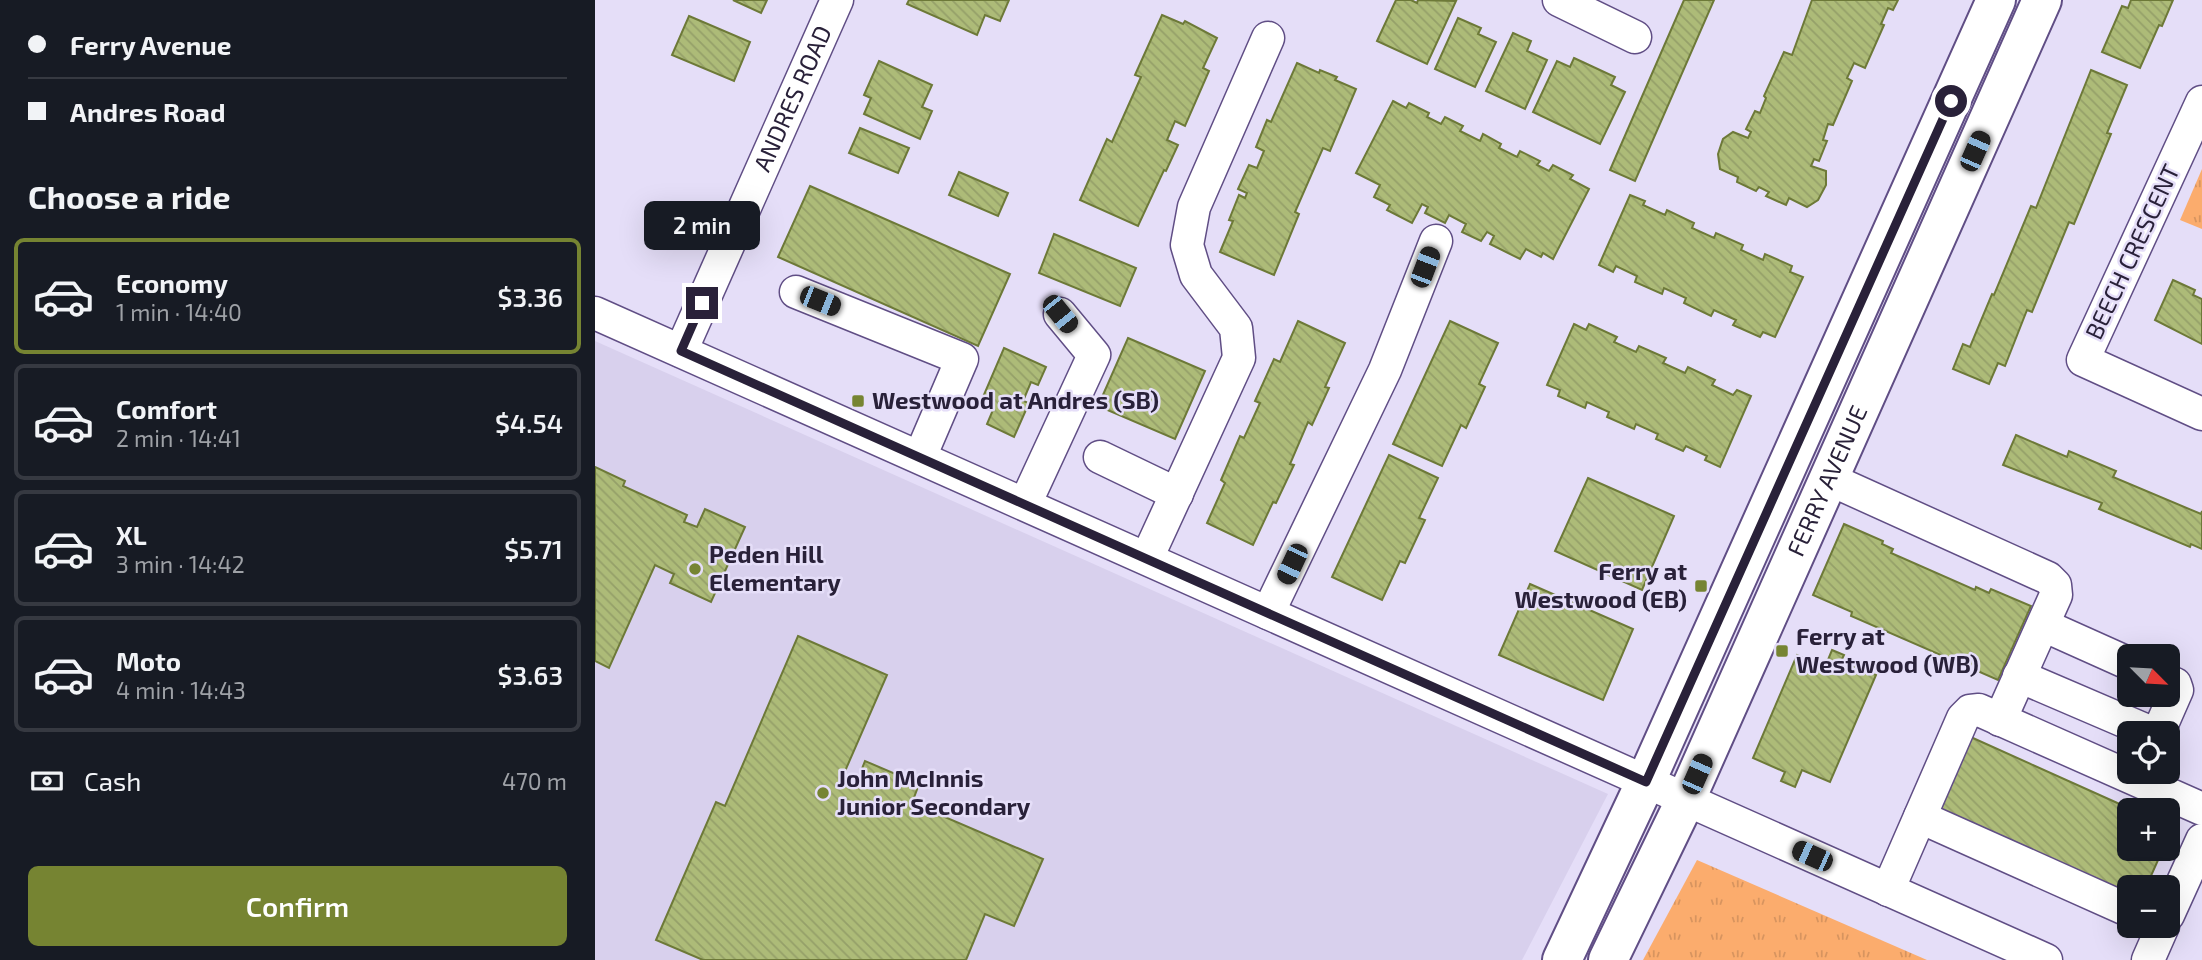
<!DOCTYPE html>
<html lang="en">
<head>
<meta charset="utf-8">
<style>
  :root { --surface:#171b24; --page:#20242c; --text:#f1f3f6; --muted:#9ea1a6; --line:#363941; --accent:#768432 }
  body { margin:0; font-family:"Exo 2",sans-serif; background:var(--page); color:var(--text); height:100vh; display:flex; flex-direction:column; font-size:26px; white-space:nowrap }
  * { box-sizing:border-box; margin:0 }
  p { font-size:23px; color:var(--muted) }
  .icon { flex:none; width:38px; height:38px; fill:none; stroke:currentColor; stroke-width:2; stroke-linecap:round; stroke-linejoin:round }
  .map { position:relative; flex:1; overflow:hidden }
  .panel { display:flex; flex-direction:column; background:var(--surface); width:595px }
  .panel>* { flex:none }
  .top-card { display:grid; align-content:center; height:154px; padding:0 28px; background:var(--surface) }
  .needle { width:46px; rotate:114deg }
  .fabs { position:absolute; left:1522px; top:644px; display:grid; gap:14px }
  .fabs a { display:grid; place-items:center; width:63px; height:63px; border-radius:10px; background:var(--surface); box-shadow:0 7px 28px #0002; font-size:35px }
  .end { position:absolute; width:32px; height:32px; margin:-16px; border:9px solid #292139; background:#fff; box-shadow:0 0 0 4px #fff }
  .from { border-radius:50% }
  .bubble { position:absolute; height:49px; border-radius:10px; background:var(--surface); box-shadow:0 7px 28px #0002; font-size:23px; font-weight:600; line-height:49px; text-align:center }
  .car { position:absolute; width:21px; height:42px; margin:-21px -10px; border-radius:9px; box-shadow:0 0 5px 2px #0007; background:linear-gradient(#222 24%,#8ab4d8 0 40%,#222 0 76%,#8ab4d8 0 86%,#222 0) }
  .top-card b { display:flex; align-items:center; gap:24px; height:66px; font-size:26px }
  .top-card b+b { border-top:2px solid var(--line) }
  .top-card i { width:18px; height:18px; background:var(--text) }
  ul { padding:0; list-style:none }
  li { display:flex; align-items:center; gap:21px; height:116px; margin:0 14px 10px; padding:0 14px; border:4px solid var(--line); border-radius:10px }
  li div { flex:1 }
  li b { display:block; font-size:26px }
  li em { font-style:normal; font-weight:600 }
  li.current { border-color:var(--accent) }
  li>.icon { width:63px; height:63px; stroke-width:1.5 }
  h2 { padding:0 28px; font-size:32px; line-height:84px }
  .pay { display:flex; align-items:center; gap:18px; height:77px; padding:0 28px; font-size:26px }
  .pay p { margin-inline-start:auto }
  .primary-button { display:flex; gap:14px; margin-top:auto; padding:14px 28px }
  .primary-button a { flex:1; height:80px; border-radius:10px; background:var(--accent); color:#fff; font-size:28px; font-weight:600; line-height:80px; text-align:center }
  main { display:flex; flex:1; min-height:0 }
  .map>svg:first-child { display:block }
  .built { fill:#d8d0ed }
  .grass { fill:url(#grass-tufts) }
  .building { fill:url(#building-back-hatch); stroke:#6d7938; stroke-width:2 }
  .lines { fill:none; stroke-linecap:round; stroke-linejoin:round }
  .minor-casing { stroke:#604e85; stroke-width:35 }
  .major-casing { stroke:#604e85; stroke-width:42 }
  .minor { stroke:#fff; stroke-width:32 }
  .major { stroke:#fff; stroke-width:38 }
  .route { stroke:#292139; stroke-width:9 }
  .poi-dot { fill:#768432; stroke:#e5def8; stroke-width:2.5 }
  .labels { text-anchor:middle; stroke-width:5; stroke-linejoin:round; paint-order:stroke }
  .street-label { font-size:24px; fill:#292139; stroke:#e5def8 }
  .poi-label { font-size:24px; font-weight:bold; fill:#292139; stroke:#e5def8; text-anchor:start }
</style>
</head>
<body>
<main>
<section class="panel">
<div class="top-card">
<b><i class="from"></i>Ferry Avenue</b>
<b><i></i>Andres Road</b>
</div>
<h2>Choose a ride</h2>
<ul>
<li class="current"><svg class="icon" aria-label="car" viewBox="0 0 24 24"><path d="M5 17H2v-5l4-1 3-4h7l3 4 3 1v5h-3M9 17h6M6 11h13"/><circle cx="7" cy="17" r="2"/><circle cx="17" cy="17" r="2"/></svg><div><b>Economy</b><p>1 min · 14:40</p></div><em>$3.36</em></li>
<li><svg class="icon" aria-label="car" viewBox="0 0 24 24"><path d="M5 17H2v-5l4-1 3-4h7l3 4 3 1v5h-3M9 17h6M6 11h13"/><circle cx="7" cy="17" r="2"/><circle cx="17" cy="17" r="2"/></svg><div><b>Comfort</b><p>2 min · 14:41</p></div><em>$4.54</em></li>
<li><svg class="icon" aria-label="car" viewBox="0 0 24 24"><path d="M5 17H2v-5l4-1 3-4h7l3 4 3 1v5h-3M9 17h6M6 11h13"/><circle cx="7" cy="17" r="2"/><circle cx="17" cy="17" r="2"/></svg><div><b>XL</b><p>3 min · 14:42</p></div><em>$5.71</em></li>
<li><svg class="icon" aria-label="car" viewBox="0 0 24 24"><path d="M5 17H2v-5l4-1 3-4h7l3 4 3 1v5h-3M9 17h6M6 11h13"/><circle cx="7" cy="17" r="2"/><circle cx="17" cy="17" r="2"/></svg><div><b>Moto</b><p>4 min · 14:43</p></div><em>$3.63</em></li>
</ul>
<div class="pay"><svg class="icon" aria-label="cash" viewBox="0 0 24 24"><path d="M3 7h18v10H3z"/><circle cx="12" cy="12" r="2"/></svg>Cash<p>470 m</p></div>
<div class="primary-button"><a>Confirm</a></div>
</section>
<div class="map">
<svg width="1607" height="960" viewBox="0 0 1607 960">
  <defs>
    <pattern id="grass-tufts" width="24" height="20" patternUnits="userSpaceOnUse" patternTransform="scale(1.75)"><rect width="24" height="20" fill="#fbac6d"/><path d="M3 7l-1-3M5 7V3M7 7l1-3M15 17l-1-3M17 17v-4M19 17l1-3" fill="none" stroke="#d7945f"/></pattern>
    <pattern id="building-back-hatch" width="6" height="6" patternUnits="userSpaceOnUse" patternTransform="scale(1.75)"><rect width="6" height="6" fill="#adbb78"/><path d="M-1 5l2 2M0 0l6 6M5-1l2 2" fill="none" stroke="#95a069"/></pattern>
  </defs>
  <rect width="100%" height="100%" fill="#e5def8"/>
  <polygon class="built" points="0,341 1013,794 927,960 0,960"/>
  <g class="grass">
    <polygon points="1607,169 1607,229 1585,220"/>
    <polygon points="1102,860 1332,960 1048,960"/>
  </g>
  <g class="building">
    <polygon points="138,0 172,0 166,13"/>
    <polygon points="314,0 414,0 405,21 390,15 382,35 312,4"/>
    <polygon points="801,0 816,0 822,3 823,0 861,1 832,64 782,41"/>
    <polygon points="1089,0 1119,0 1040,181 1015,170"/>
    <polygon points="1217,0 1303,0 1298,10 1293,8 1286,24 1289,25 1270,68 1259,63 1252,78 1257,81 1238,125 1233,124 1228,140 1232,141 1224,161 1219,159 1216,166 1231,171 1231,185 1223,200 1212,207 1194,198 1191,205 1171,196 1174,192 1164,187 1161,191 1142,182 1143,177 1125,169 1123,154 1128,139 1138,132 1153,138 1156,132 1151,129 1160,111 1165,113 1171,98 1169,96 1189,52 1197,55"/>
    <polygon points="1536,0 1578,0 1567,26 1564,25 1545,68 1507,52 1527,6 1533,8"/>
    <polygon points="567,15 588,24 590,21 622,38 608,68 614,71 590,126 580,121 572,140 583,145 571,171 569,170 543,226 485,200 512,139 517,142 546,77 540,75"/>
    <polygon points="94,16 155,42 139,81 77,55"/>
    <polygon points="863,18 886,28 883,34 901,42 880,87 840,69"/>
    <polygon points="918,33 936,41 932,51 952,60 930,109 891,91"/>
    <polygon points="979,58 1020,77 1016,85 1030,92 1005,144 938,112 962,61 975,67"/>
    <polygon points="284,61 337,85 327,107 337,111 325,139 269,114 276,98 269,95"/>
    <polygon points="702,63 724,73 725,70 742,77 740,80 761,89 735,151 728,148 700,212 704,214 679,275 625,252 638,221 634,220 644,195 650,198 652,193 643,189 654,165 662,168 669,151 661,147 672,120 676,122"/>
    <polygon points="1496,70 1532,85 1512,133 1516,134 1479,224 1474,222 1437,312 1432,310 1410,366 1403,363 1394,384 1358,369 1368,344 1375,347 1397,294 1399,295 1436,206 1441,208"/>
    <polygon points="798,101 811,108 814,103 834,113 832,117 846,124 850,117 868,126 865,131 885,141 888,134 906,144 904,148 922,157 925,151 945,161 942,165 954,171 958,165 978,175 975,179 994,189 958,259 948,253 946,257 931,249 925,259 895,244 899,236 892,232 886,241 867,232 871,224 854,215 850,223 830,213 833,207 827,204 817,223 792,210 795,205 779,197 785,185 761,173"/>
    <polygon points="265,128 314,148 303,173 254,153"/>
    <polygon points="364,172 413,193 403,216 354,195"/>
    <polygon points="215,186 415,274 383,346 183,257"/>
    <polygon points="1035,195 1050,201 1048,205 1070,215 1072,210 1099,223 1097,228 1119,238 1121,233 1148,245 1146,250 1168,260 1170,254 1197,266 1195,272 1208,277 1180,337 1168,332 1165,337 1138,325 1141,320 1119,310 1116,316 1089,303 1091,298 1069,288 1067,294 1040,282 1042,276 1021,266 1018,272 1004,265"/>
    <polygon points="459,234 541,268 525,306 444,273"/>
    <polygon points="1578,280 1600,290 1598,295 1607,299 1607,344 1560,320"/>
    <polygon points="703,321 750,343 730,387 734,388 717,425 713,422 695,464 699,465 681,503 678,502 658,545 612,523 630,483 626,480 645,436 649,438 665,403 660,401 679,359 685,362"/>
    <polygon points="855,321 903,343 884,384 890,387 871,428 866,425 847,466 798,444"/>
    <polygon points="979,324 991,330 994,324 1022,337 1019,342 1041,352 1044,346 1071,358 1068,363 1090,373 1093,367 1120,380 1117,385 1138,395 1142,390 1156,396 1125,467 1110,460 1112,456 1091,446 1088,451 1061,439 1063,434 1041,424 1039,429 1012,417 1014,412 992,402 990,408 963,396 965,390 952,385"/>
    <polygon points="533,338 610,371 580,439 503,406"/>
    <polygon points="409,348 451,367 443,385 436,382 428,401 434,403 419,437 392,424 398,410 385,404"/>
    <polygon points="1421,435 1472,457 1474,451 1521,471 1518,477 1606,514 1607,511 1607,549 1596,544 1595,547 1504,509 1507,503 1408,465"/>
    <polygon points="794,455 843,478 824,518 830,520 810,563 805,561 787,600 737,577"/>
    <polygon points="0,467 30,481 28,486 92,515 89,522 102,527 110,509 150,527 116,602 75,583 79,574 60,565 14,668 0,661"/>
    <polygon points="993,478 1079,516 1047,590 960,551"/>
    <polygon points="1249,524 1288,541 1287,544 1298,549 1296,553 1380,590 1381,587 1394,593 1396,589 1436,606 1403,680 1256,616 1257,612 1218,595"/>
    <polygon points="935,584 1038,629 1008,700 904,655"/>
    <polygon points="203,636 292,675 247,778 261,784 270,761 324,784 317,803 448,859 419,926 390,914 371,960 108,960 61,940 121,802 130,806"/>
    <polygon points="1237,650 1249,655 1246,661 1281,675 1235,782 1207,770 1200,787 1186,781 1190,772 1158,758 1202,655 1230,667"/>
    <polygon points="1369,734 1538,810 1535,810 1535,849 1568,849 1551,887 1535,887 1535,900 1334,810"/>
  </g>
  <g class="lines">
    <g class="minor-casing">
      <g id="minor">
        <polyline points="964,0 1040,37"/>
        <polyline points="1607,102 1488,360 1607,414"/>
        <polyline points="201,292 367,359 325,457"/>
        <polyline points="0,313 1451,960"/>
        <path id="s1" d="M86,351l156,-351"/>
        <polyline points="505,457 582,494"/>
        <polyline points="1234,479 1453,578 1460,585 1461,595 1405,720"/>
        <polyline points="430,504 499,355 465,314"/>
        <polyline points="552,558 644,358 641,328 601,275 592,245 599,207 673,38"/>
        <polyline points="673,613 790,370 841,241"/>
        <polyline points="1448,625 1535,664"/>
        <polyline points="1424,676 1557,733"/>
        <polyline points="1560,733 1564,731 1582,690 1580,684 1573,681"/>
        <polyline points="1325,817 1535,911"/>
        <polyline points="1293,890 1368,718 1375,711 1384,710 1607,809"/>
        <polyline points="1573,915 1607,840"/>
        <polyline points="1553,960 1568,926"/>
      </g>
    </g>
    <g class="major-casing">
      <g id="major">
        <polyline points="967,960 1051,781 1401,0"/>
        <path id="s2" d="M1013,960l78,-161 356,-799"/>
      </g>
    </g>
    <use href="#minor" class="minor"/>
    <use href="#major" class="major"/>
  </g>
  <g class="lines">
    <polyline class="route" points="107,303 86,351 1051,782 1356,101"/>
  </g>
  <g class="poi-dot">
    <rect x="256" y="394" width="14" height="14" rx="3.5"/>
    <circle cx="100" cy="569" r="7"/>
    <rect x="1099" y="579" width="14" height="14" rx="3.5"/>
    <rect x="1180" y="644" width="14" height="14" rx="3.5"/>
    <circle cx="228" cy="793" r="7"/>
  </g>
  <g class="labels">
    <g class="street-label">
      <text dy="8" stroke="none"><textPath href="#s1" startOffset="276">ANDRES ROAD</textPath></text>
      <text transform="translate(1538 252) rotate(-65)" y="8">BEECH CRESCENT</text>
      <text dy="8" stroke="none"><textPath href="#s2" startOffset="527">FERRY AVENUE</textPath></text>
    </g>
    <g class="poi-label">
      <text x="277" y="409">Westwood at Andres (SB)</text>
      <text x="114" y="563">Peden Hill<tspan x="114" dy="28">Elementary</tspan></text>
      <text x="1092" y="580" text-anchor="end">Ferry at<tspan x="1092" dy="28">Westwood (EB)</tspan></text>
      <text x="1201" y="645">Ferry at<tspan x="1201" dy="28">Westwood (WB)</tspan></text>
      <text x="242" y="787">John McInnis<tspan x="242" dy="28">Junior Secondary</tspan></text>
    </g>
  </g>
</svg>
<div class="fabs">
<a><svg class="needle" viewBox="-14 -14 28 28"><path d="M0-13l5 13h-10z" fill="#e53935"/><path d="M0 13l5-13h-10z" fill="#9ea1a6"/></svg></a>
<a><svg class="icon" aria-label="locate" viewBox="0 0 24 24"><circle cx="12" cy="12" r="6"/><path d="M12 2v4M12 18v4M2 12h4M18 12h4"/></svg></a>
<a>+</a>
<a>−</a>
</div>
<i class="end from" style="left:1356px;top:101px"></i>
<i class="end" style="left:107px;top:303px"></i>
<div class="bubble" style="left:49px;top:201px;width:116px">2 min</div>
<i class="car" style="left:1380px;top:151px;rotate:24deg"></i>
<i class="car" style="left:830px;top:267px;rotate:21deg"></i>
<i class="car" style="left:225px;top:301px;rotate:112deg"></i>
<i class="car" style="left:465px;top:314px;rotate:141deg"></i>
<i class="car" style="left:697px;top:564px;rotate:205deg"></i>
<i class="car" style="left:1102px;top:774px;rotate:24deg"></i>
<i class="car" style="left:1217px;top:856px;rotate:294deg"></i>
</div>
</main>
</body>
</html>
